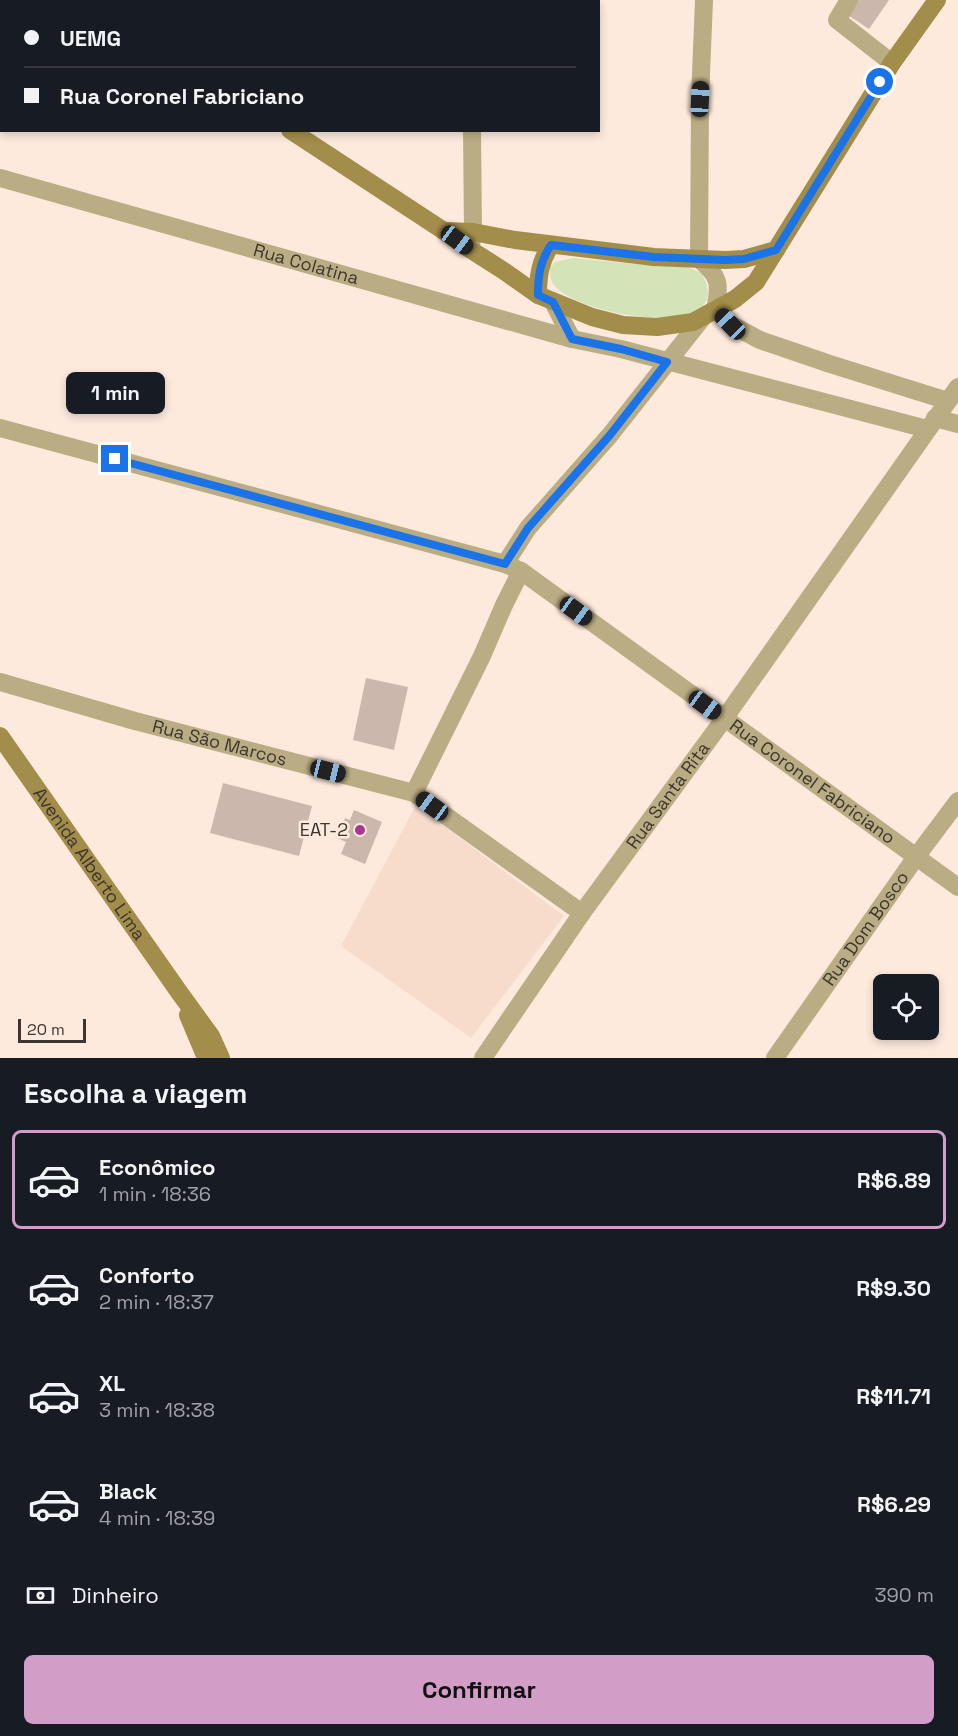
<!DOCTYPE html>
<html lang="pt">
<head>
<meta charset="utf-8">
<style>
  :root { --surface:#171b24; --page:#242831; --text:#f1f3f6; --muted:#9ea1a6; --line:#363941; --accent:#d29ec8 }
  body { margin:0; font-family:"Space Grotesk",sans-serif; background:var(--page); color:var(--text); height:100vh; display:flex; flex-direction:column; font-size:22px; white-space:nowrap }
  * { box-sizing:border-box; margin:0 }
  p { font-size:20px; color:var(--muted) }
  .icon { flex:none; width:33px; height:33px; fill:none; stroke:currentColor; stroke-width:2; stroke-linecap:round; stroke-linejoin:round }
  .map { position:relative; height:1058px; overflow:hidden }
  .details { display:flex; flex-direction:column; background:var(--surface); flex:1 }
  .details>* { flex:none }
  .top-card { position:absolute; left:0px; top:0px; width:600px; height:132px; box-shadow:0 3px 9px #0003; display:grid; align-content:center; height:132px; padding:0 24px; background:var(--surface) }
  .tools { position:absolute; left:873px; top:974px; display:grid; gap:12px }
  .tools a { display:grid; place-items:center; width:66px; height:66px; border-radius:9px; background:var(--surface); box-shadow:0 3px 9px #0003; font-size:30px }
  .scale { position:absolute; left:18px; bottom:15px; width:68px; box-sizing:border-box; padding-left:6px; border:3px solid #3d3530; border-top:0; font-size:16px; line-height:21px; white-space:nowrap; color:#3d3530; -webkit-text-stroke:4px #fee9dd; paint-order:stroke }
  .end { position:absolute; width:27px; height:27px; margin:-14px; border:8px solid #1a73e8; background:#fff; box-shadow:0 0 0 3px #fff }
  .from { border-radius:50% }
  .bubble { position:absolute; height:42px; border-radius:9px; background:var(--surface); box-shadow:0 3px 9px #0003; font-size:20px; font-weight:600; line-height:42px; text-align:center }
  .car { position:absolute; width:18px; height:36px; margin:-18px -9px; border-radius:8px; box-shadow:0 0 4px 2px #0007; background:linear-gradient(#222 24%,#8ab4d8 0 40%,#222 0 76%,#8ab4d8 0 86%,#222 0) }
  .top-card b { display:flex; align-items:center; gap:21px; height:57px; font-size:22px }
  .top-card b+b { border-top:2px solid var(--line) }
  .top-card i { width:15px; height:15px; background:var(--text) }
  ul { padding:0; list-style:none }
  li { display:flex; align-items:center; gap:18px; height:99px; margin:0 12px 9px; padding:0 12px; border:3px solid transparent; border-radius:9px }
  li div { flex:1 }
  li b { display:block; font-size:22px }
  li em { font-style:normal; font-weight:600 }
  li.on { border-color:var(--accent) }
  li>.icon { width:54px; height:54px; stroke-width:1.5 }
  h2 { padding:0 24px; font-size:27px; line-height:72px }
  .pay { display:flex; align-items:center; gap:15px; height:66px; padding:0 24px; font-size:22px }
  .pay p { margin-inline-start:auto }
  .button { display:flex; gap:12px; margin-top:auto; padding:12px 24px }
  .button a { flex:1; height:69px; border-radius:9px; background:var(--accent); color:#111; font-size:24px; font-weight:600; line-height:69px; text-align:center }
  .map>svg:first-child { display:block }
  .built { fill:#f7dccc }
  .green { fill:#d3e4b9 }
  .building { fill:#ccb7ad }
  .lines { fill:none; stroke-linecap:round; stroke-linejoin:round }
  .street { stroke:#bbad83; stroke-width:18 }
  .secondary { stroke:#a28d4a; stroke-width:18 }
  .route { stroke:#1a73e8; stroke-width:8 }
  .poi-dot { fill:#ab368f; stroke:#fee9dd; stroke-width:2 }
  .labels { text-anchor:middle; stroke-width:5; stroke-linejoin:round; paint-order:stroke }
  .street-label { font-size:18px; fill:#3d3530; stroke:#fee9dd }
  .poi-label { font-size:18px; fill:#3d3530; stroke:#fee9dd; text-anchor:end }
</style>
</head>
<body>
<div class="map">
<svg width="958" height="1058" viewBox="0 0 958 1058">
  <rect width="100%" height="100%" fill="#fee9dd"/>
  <polygon class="built" points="416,805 564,916 471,1038 341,946"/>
  <path class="green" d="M573,258l74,7 38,1 17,7c3,8 8,17 5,26 -13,37 -135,12 -153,-14 -4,-5 -4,-11 -4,-17l5,-6z"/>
  <g class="building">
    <polygon points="857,0 889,0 869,29 848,15"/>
    <polygon points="366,678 408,687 394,750 353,740"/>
    <polygon points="223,783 312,806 299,856 210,833"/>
    <polygon points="354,810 382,822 365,864 341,854 346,842 337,838 345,818 350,820"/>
  </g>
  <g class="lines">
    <g class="street">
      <polyline points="94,0 99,2"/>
      <path d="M704,0l-4,99 -1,160c20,17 22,24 16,50l15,15 30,16 70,24 118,37"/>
      <polyline points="849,0 837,20 892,63"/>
      <polyline points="479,2 480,0"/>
      <path id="s1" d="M0,178l572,161 49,10 306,80"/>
      <polyline points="471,246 473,232 472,130"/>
      <polyline points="553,302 572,339"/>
      <polyline points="935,418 958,424"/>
      <path id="s2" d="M0,428l505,136 16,7 437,316"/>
      <polyline points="505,564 528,528 610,435 704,316"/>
      <path id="s3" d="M0,682l135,39 279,72 168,120"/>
      <polyline points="414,793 482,656 504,605 521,571"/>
      <path id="s4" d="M483,1058l99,-145 142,-194 234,-332"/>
      <path id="s5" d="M775,1058l141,-201 42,-56"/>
    </g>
    <g class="secondary">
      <polyline points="162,0 163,2"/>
      <polyline points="290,130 444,231 471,250 504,271 538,295 592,317 623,325 657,327 693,322 735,299 756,282 892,63 937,0"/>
      <polyline points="444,231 473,232 515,240 654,257 725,260 744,259 776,250"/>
      <path d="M538,295c0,-19 2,-34 13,-50"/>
      <path id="s6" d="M0,736l179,256 32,44 10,22"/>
      <polyline points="188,1015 206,1058"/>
    </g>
  </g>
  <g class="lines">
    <path class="route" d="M115,459l390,105 23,-36 82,-93 57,-73 -46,-13 -49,-10 -19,-37 -15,-7c0,-19 2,-34 13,-50l103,12 71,3 19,-1 32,-9 104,-168"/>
  </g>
  <circle class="poi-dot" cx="360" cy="830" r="6"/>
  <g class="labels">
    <g class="street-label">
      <text dy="6" stroke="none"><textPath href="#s1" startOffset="318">Rua Colatina</textPath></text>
      <text dy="6" stroke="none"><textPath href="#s3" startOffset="228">Rua São Marcos</textPath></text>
      <text dy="6" stroke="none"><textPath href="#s2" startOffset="900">Rua Coronel Fabriciano</textPath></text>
      <text dy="6" stroke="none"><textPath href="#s4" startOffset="321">Rua Santa Rita</textPath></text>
      <text dy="6" stroke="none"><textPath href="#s6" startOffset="156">Avenida Alberto Lima</textPath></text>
      <text dy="6" stroke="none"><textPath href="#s5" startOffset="158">Rua Dom Bosco</textPath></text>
    </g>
    <g class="poi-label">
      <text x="348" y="836">EAT-2</text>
    </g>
  </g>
</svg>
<div class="tools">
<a><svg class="icon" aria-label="locate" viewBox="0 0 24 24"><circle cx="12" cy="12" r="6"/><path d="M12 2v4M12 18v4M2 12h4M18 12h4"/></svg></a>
</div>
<div class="scale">20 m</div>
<i class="end from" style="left:880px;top:82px"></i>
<i class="end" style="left:115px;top:459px"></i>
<div class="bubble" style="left:66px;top:372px;width:99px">1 min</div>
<i class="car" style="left:700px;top:99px;rotate:3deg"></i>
<i class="car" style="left:457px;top:240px;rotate:127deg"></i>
<i class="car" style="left:730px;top:324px;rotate:316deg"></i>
<i class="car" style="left:576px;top:611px;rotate:126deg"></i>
<i class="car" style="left:705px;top:705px;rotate:126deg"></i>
<i class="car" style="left:328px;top:771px;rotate:104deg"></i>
<i class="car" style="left:432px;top:806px;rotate:306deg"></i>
<div class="top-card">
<b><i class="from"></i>UEMG</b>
<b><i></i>Rua Coronel Fabriciano</b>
</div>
</div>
<section class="details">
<h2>Escolha a viagem</h2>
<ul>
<li class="on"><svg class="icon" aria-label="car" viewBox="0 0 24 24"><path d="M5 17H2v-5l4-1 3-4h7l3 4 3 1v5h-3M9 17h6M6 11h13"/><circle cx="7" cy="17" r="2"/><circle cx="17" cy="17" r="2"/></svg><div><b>Econômico</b><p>1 min · 18:36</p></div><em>R$6.89</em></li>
<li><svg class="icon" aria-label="car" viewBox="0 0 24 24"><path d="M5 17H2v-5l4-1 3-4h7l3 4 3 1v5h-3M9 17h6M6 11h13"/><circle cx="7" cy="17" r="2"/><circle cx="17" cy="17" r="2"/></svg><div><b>Conforto</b><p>2 min · 18:37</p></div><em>R$9.30</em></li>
<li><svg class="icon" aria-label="car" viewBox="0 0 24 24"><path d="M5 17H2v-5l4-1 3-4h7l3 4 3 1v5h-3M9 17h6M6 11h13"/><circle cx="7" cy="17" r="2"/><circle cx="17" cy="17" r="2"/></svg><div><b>XL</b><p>3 min · 18:38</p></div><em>R$11.71</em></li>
<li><svg class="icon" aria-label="car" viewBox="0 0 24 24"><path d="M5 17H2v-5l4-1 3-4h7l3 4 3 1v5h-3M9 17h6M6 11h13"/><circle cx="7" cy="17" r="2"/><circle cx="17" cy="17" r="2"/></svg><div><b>Black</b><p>4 min · 18:39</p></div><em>R$6.29</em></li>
</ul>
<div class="pay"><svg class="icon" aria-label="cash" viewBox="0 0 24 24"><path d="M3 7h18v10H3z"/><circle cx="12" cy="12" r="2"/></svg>Dinheiro<p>390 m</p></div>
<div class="button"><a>Confirmar</a></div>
</section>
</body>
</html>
